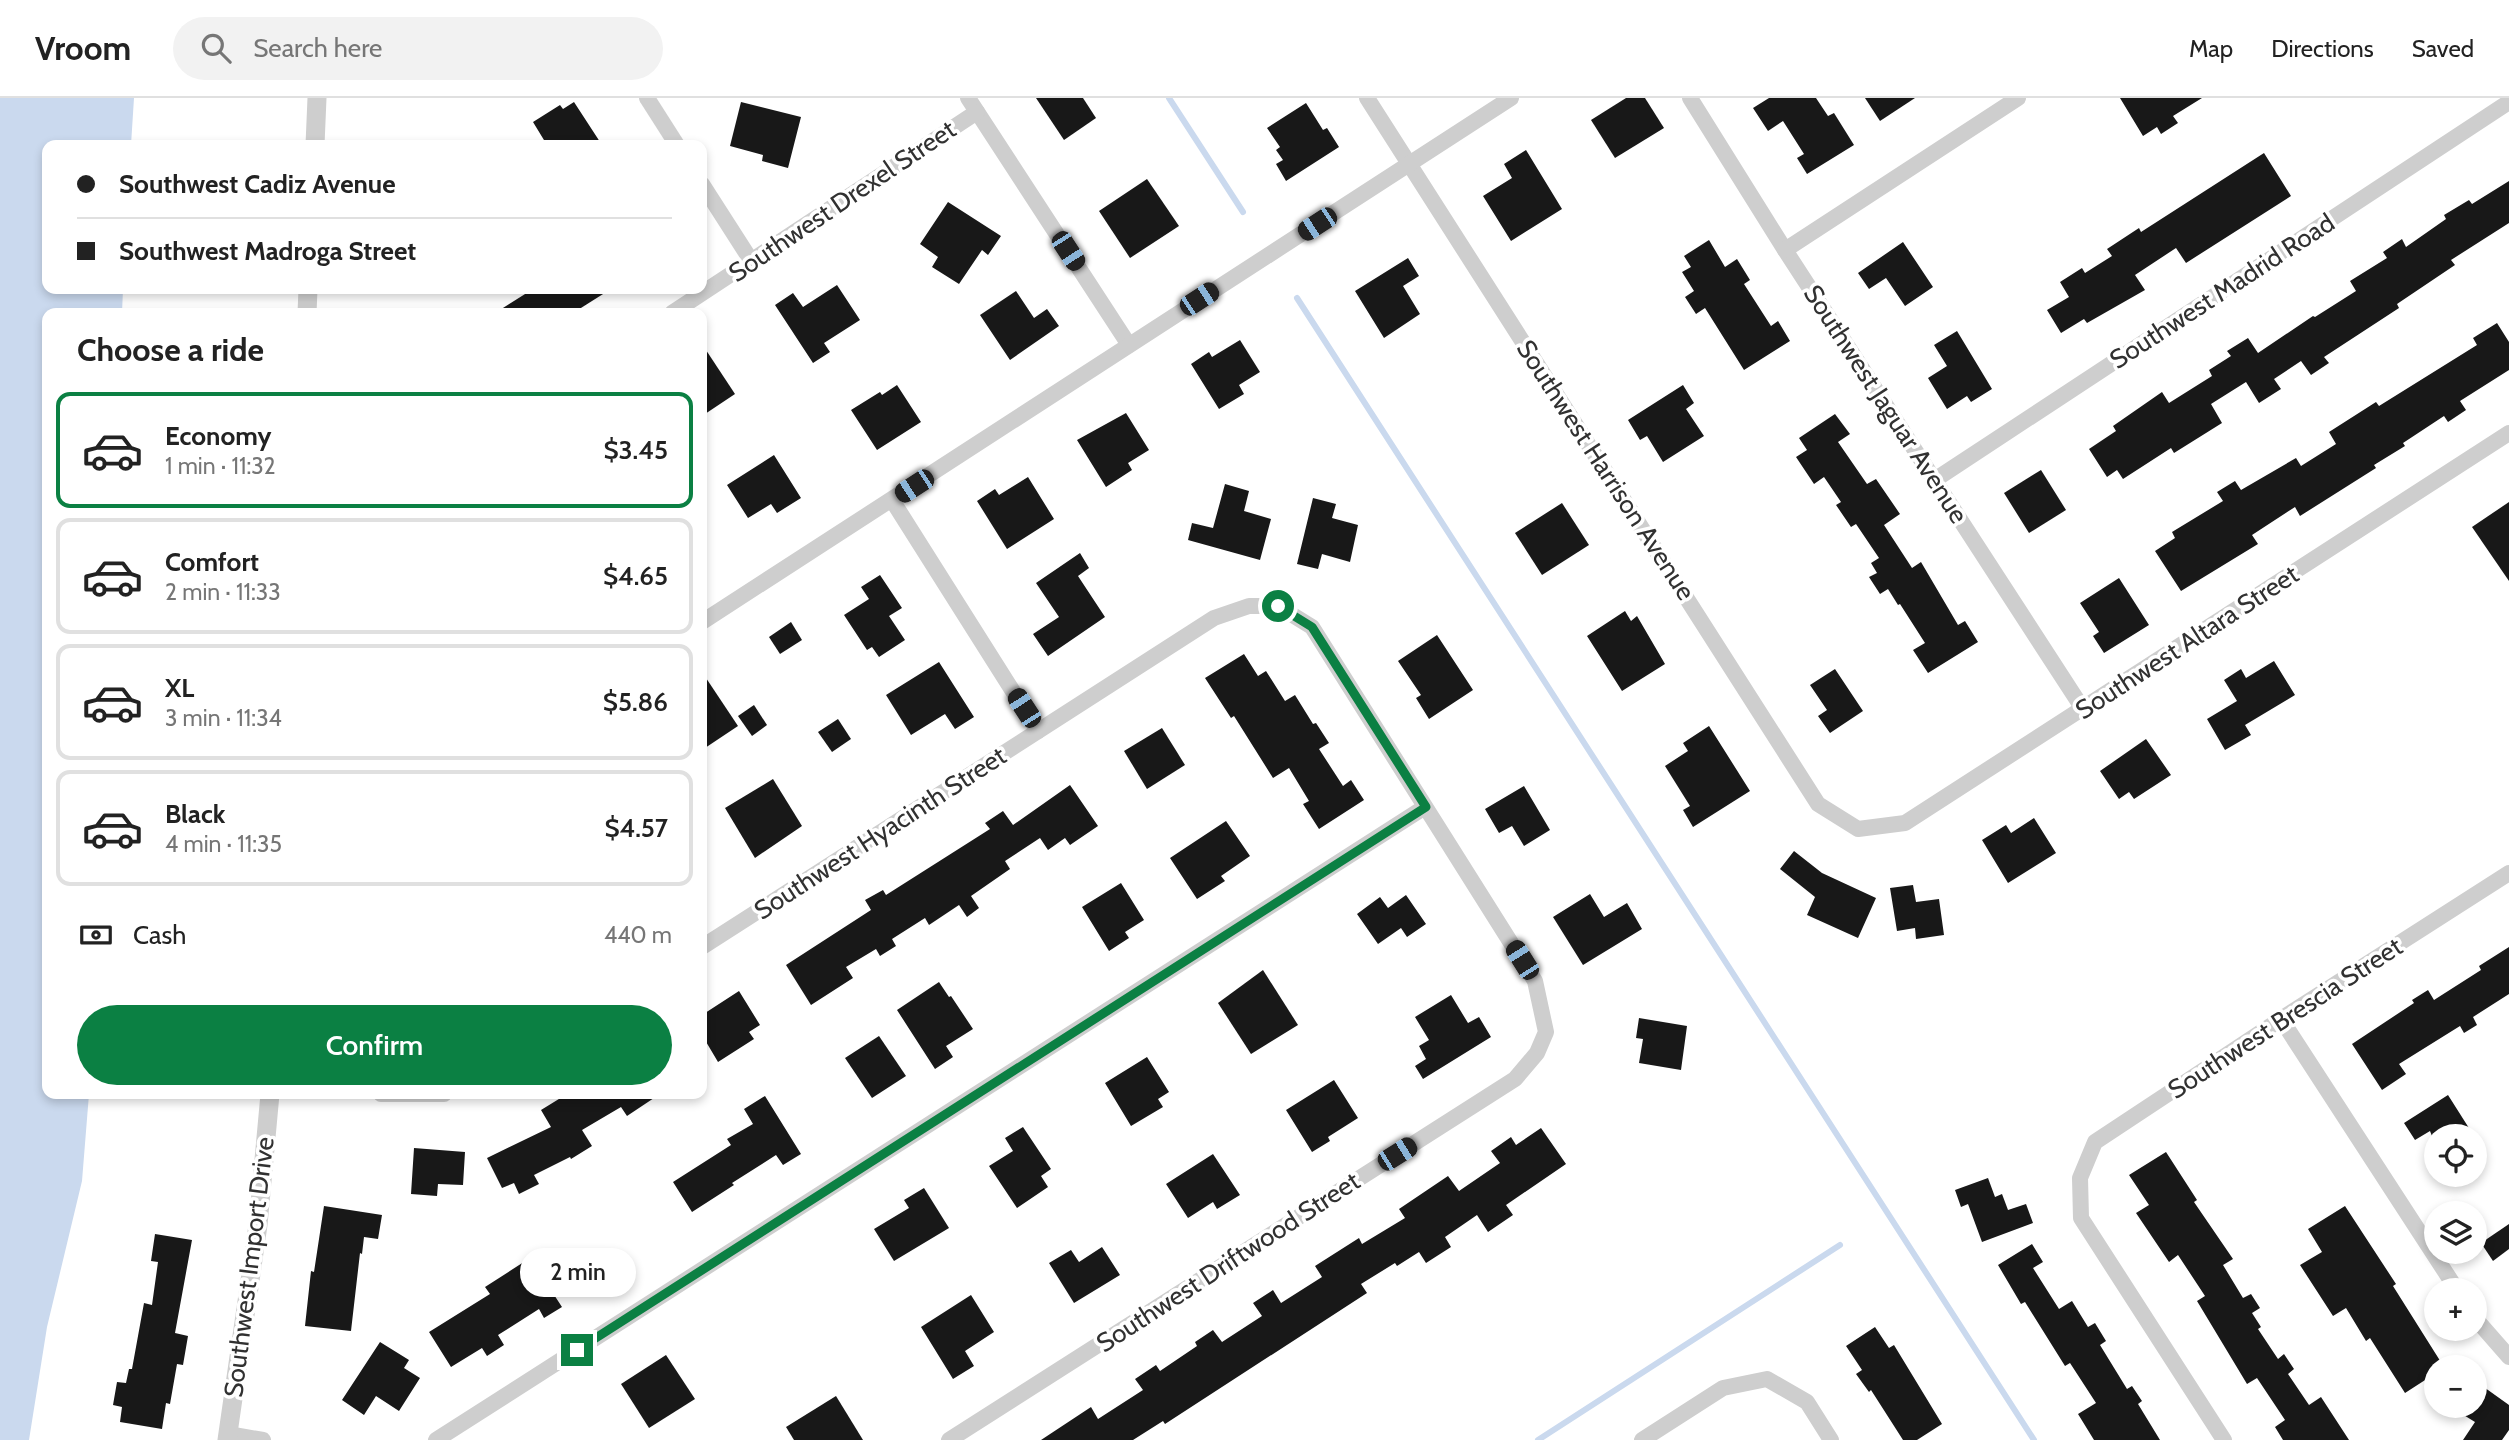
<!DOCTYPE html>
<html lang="en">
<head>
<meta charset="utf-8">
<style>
  :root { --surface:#fff; --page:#f2f2f2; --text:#222; --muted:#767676; --line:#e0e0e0; --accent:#0b8043 }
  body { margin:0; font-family:Cabin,sans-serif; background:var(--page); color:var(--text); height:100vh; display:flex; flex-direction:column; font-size:26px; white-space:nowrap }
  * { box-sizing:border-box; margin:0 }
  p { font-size:23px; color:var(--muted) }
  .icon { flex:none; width:38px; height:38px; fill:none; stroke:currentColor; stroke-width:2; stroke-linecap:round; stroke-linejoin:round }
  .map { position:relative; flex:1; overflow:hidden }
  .sheet { position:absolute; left:42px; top:210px; width:665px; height:791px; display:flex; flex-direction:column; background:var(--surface); border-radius:14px; box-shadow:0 4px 10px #0003 }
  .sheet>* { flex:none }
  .guide { position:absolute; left:42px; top:42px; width:665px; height:154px; border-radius:14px; box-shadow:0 4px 10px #0003; display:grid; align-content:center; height:154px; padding:0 35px; background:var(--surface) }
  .fabs { position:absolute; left:2424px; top:1026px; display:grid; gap:14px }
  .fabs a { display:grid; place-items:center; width:63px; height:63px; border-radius:50%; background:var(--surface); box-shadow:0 4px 10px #0003; font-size:35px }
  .end { position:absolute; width:32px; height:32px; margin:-16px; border:9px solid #0b8043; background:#fff; box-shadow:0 0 0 4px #fff }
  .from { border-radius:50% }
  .bubble { position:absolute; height:49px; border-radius:24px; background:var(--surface); box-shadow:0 4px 10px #0003; font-size:23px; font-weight:600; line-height:49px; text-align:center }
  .car { position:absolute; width:21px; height:42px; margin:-21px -10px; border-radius:9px; box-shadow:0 0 5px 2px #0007; background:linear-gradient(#222 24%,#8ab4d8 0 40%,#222 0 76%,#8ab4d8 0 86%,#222 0) }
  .guide b { display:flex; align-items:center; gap:24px; height:66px; font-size:26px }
  .guide b+b { border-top:2px solid var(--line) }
  .guide i { width:18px; height:18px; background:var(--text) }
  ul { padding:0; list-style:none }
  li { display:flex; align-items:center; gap:21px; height:116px; margin:0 14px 10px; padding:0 21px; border:4px solid var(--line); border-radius:14px }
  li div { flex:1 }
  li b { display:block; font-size:26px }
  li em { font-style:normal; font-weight:600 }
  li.active { border-color:var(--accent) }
  li>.icon { width:63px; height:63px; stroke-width:1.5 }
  h2 { padding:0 35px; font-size:32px; line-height:84px }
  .pay { display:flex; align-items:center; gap:18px; height:77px; padding:0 35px; font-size:26px }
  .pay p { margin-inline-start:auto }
  .cta { display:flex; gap:14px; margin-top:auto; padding:14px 35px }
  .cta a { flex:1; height:80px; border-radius:42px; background:var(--accent); color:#fff; font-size:28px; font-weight:600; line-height:80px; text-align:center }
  header { display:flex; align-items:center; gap:42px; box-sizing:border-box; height:98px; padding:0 35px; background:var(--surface); border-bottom:2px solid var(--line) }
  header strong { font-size:33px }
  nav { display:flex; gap:38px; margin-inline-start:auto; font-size:24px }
  .search { width:490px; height:63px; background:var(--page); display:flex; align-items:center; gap:18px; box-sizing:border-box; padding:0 24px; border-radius:38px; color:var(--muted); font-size:26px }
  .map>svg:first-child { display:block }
  .water { fill:#cad9ee }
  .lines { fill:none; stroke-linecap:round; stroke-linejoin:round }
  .stream { stroke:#cad9ee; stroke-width:6 }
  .building { fill:#181818 }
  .minor { stroke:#cecece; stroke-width:16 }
  .tertiary { stroke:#cecece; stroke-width:19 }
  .route { stroke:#0b8043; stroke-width:9 }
  .labels { text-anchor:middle; stroke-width:7; stroke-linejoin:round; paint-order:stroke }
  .street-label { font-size:26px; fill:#313131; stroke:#fff }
</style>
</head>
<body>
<header>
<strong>Vroom</strong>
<div class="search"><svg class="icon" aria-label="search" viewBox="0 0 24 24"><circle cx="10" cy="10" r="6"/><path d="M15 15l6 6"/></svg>Search here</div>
<nav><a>Map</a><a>Directions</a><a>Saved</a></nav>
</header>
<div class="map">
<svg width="2509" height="1342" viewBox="0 0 2509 1342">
  <rect width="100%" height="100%" fill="#fff"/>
  <polygon class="water" points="0,0 134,0 131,47 47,47 47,191 123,191 122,215 47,215 47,996 89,996 82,1083 47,1229 29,1342 0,1342"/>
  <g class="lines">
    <g class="stream">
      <polyline points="1169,0 1243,114"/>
      <polyline points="1297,200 2034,1342"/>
      <polyline points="1538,1342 1840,1147"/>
    </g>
  </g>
  <g class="building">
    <polygon points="1036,0 1083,0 1096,20 1064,42"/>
    <polygon points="1626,0 1645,0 1664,30 1615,60 1591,22"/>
    <polygon points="1769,0 1816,0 1828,18 1834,15 1854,47 1807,76 1797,60 1804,56 1783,23 1768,33 1753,10"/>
    <polygon points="1865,0 1915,0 1880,23"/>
    <polygon points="2120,0 2202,0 2173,18 2178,25 2161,36 2157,29 2143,38"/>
    <polygon points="574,4 602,47 547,47 533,24 560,7 563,11"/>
    <polygon points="741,4 801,19 788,70 762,63 763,57 730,48"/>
    <polygon points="1306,5 1323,32 1327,30 1339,49 1286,83 1276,66 1283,62 1276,52 1280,49 1267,30"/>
    <polygon points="1526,52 1562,111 1511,143 1483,98 1512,80 1504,66"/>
    <polygon points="2264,55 2291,98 2186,165 2176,150 2135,177 2145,192 2087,225 2084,221 2061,235 2047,212 2069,199 2060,184 2082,170 2085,175 2112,158 2107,151 2139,130 2141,134"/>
    <polygon points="1147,81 1179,128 1130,160 1099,113"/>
    <polygon points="2509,83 2509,125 2451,162 2455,167 2397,206 2399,210 2324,259 2329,265 2311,277 2301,263 2274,281 2281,291 2259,305 2246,284 2211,306 2222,325 2174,355 2171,350 2123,381 2117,372 2107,379 2089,351 2116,333 2113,328 2162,294 2169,305 2212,278 2209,272 2231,258 2227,253 2248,240 2258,255 2313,218 2315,219 2356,193 2350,183 2387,160 2383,154 2402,141 2406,149 2446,121 2444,117 2469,102 2472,106"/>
    <polygon points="948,104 1001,138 988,157 982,152 959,186 932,169 938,159 920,146"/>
    <polygon points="1709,142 1725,169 1737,161 1750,182 1744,186 1771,228 1778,223 1790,243 1744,272 1705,210 1696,216 1685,199 1694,193 1682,174 1691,169 1684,158"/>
    <polygon points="1903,144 1933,189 1905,208 1886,180 1869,191 1858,175"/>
    <polygon points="1408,160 1419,178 1403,188 1420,216 1384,240 1355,193"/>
    <polygon points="837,187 860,222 824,245 830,254 813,265 775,207 793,195 803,209"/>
    <polygon points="533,191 611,191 573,215 495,215"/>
    <polygon points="1016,193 1034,220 1047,211 1059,228 1010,262 980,217"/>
    <polygon points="2497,225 2509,244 2509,272 2460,303 2466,312 2448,324 2444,318 2403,345 2405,348 2374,367 2376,370 2300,418 2295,409 2252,437 2258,446 2181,493 2155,453 2175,440 2172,434 2223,403 2217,394 2235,383 2241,392 2296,360 2301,368 2336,346 2329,334 2376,304 2379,308 2477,247 2473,240"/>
    <polygon points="1957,233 1992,291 1971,304 1967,298 1947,311 1928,280 1947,268 1934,247"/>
    <polygon points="1240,242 1260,274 1239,287 1244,296 1219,311 1191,266 1209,254 1212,259"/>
    <polygon points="702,246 735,296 702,318"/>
    <polygon points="897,287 921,324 877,352 851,312 880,294 882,297"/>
    <polygon points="1683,287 1694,305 1686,311 1704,338 1663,364 1647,338 1640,342 1628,322"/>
    <polygon points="1126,315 1149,352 1128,365 1132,372 1106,389 1077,342"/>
    <polygon points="1835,316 1850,336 1838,344 1867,386 1876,381 1900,416 1884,427 1912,470 1921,464 1958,527 1965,523 1978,544 1928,575 1913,552 1925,545 1900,506 1898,507 1888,491 1880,496 1869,479 1877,475 1871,465 1879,460 1856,426 1851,429 1836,407 1841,404 1824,379 1814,386 1796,359 1807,352 1799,340"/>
    <polygon points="774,357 801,400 777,415 771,406 748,420 727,387"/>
    <polygon points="2041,372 2066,412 2029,435 2004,395"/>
    <polygon points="1028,379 1054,421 1007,451 977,403 995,391 999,397"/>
    <polygon points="1225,386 1249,393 1244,413 1271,421 1260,462 1188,442 1192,425 1213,430"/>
    <polygon points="1313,400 1336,406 1332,420 1358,427 1350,464 1322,456 1318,471 1297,466"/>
    <polygon points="2509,404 2509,483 2472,429"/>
    <polygon points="1562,405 1589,447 1542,477 1515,435"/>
    <polygon points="1080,455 1089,470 1078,478 1105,519 1048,558 1033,536 1059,519 1036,485"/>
    <polygon points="880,477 902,510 889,518 905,542 879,559 872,549 867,552 844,517 869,501 861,489"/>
    <polygon points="2119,480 2149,527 2104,555 2093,538 2099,534 2080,505"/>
    <polygon points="1625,513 1631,523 1637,518 1665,566 1622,593 1587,538"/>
    <polygon points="791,524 802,542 780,556 769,539"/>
    <polygon points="1437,537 1473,592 1429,621 1416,600 1421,597 1398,563"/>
    <polygon points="1244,556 1258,578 1266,573 1285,603 1295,597 1313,626 1316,625 1329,645 1319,651 1343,688 1351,682 1364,702 1319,731 1303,706 1309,703 1289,670 1273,680 1234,618 1231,620 1205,580"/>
    <polygon points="2274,563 2295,597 2245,627 2251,637 2225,652 2207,621 2237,603 2224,582 2241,571 2246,580"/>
    <polygon points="939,564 974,619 955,631 945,616 911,637 886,597"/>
    <polygon points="1835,571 1863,613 1830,635 1818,618 1827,612 1810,587"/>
    <polygon points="702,574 738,628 702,652"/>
    <polygon points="754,607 767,627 752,638 738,618"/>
    <polygon points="838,621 851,641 832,654 818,634"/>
    <polygon points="1709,628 1750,693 1693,729 1683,712 1690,708 1665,668 1688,653 1683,645"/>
    <polygon points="1162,630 1185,667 1147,691 1124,653"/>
    <polygon points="2146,641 2171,677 2134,701 2129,694 2119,701 2100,673"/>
    <polygon points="773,681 802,728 755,760 725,710"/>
    <polygon points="1070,687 1098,728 1070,747 1065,740 1048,752 1040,740 1005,763 1010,771 971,798 979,810 967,819 959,807 929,827 925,820 892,841 896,848 880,858 876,851 846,869 853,880 811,907 786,867 871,812 865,802 883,792 886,797 990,731 985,725 1003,713 1013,727"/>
    <polygon points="1524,688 1550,732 1524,748 1512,728 1499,735 1485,711"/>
    <polygon points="2034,720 2056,755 2008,785 1982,742 2006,727 2011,735"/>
    <polygon points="1226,723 1250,758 1221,778 1225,783 1197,801 1170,760"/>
    <polygon points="1794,753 1822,775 1876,800 1858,840 1807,817 1815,799 1780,771"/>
    <polygon points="1121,785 1144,822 1125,834 1129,840 1109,853 1082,809"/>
    <polygon points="1913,787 1916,804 1939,801 1944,837 1916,841 1915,830 1897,833 1890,790"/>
    <polygon points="1590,796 1604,819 1627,805 1642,831 1583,867 1553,819"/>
    <polygon points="1406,797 1426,826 1407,839 1401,830 1378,846 1357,816 1380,799 1388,810"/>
    <polygon points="2509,849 2509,896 2473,919 2477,927 2464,935 2460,928 2399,966 2406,976 2382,992 2352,946 2414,905 2412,902 2428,892 2434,902 2481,872 2479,868"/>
    <polygon points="1263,872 1298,927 1251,956 1218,905"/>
    <polygon points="939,884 949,899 951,898 973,931 946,948 953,959 935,971 897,912"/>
    <polygon points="739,893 760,927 749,934 754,941 718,964 702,937 702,917"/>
    <polygon points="1451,897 1468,925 1479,919 1491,939 1423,981 1415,968 1426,961 1419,948 1429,942 1415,919"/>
    <polygon points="1639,920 1687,928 1681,972 1639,965 1643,941 1636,940"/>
    <polygon points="879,938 906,978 872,1000 845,960"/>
    <polygon points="1147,959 1169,994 1158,1001 1163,1009 1131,1028 1105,985"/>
    <polygon points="1334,982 1358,1020 1328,1039 1330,1043 1312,1054 1286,1012"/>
    <polygon points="567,996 660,996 627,1018 621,1009 582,1032 592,1048 571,1061 570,1059 534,1077 539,1086 519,1096 514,1085 502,1090 487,1060 551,1029 541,1012"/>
    <polygon points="2448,997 2474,1038 2432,1038 2430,1033 2415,1042 2404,1025"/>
    <polygon points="765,998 801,1056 783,1067 776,1057 732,1085 734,1087 692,1114 673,1084 731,1047 727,1041 753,1026 744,1011"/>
    <polygon points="1023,1029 1051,1071 1041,1078 1048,1089 1017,1110 989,1068 1013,1053 1005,1040"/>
    <polygon points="1541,1030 1566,1066 1506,1107 1513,1117 1488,1134 1477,1117 1445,1139 1451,1149 1426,1165 1419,1154 1397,1168 1395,1165 1361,1186 1367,1195 1165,1326 1163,1323 1133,1342 1041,1342 1091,1309 1098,1321 1143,1292 1135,1281 1156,1267 1160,1273 1197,1248 1195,1244 1213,1232 1222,1244 1262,1218 1253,1205 1273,1192 1281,1205 1322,1179 1315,1168 1359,1140 1362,1146 1405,1120 1399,1111 1448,1078 1459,1093 1500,1065 1491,1053 1511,1039 1516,1047"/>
    <polygon points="414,1050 465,1054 463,1087 438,1086 437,1098 411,1096"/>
    <polygon points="2166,1054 2197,1102 2194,1104 2233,1161 2223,1167 2243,1200 2251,1196 2260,1210 2252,1215 2261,1229 2258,1231 2278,1261 2284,1256 2294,1271 2288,1276 2309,1307 2321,1299 2349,1342 2283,1342 2275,1329 2285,1322 2257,1280 2247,1286 2197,1203 2205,1198 2178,1157 2169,1164 2136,1115 2149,1107 2129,1077"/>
    <polygon points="1213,1056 1240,1097 1217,1111 1213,1104 1188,1120 1166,1086"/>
    <polygon points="1988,1080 1995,1099 2002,1096 2008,1112 2026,1106 2033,1125 1982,1144 1968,1106 1961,1109 1955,1092"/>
    <polygon points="924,1090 949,1130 894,1163 874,1131 909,1110 904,1102"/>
    <polygon points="324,1108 382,1117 378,1141 364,1139 362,1156 360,1155 351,1233 305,1228 311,1173 314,1174"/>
    <polygon points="2345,1108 2396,1186 2393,1188 2444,1269 2436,1269 2436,1275 2405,1295 2370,1240 2366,1243 2346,1210 2333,1218 2300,1167 2322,1154 2308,1131"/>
    <polygon points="2509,1126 2509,1151 2493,1163 2481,1145"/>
    <polygon points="155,1136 192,1142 175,1235 188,1238 183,1267 177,1266 170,1306 166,1305 162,1331 120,1324 122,1309 113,1307 117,1284 126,1285 129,1271 132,1271 144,1205 152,1207 158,1164 151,1163"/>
    <polygon points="2032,1146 2043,1164 2033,1170 2059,1211 2072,1203 2088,1229 2095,1225 2106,1243 2100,1247 2127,1291 2132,1288 2142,1303 2138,1306 2160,1342 2094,1342 2078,1316 2096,1305 2070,1265 2065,1268 2025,1204 2021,1206 1998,1167"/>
    <polygon points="1102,1149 1120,1177 1074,1205 1049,1165 1071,1152 1079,1164"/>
    <polygon points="530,1160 562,1209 544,1220 539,1211 498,1237 504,1247 487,1258 482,1250 451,1269 429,1234 490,1196 485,1189"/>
    <polygon points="971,1197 994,1234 965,1253 974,1268 953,1281 921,1229"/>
    <polygon points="1875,1229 1889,1250 1894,1247 1942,1326 1917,1342 1903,1342 1871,1292 1869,1294 1856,1276 1862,1272 1846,1248"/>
    <polygon points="380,1244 409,1262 404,1270 420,1280 399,1313 376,1298 364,1317 342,1302"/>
    <polygon points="666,1257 695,1301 649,1330 621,1286"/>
    <polygon points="2481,1287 2509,1307 2509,1332 2502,1342 2463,1342 2475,1324 2462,1316 2468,1307 2474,1307 2474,1298"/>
    <polygon points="836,1298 863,1342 794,1342 786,1329"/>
  </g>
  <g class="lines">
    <g class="minor">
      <polyline points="647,0 677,47"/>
      <polyline points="968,0 1129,247"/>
      <polyline points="1367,0 1818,706 1858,731 1905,725 2509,335"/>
      <polyline points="1690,0 1785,152 2083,611"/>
      <polyline points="702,86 752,164"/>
      <polyline points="1785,152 2018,0"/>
      <polyline points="672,215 977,14"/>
      <polyline points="1936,381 2509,4"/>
      <polyline points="892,402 1038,633"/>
      <polyline points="702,524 1511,0"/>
      <polyline points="702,849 1214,520 1249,508 1278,508 1312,529 1535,883 1546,934 1537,955 1515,981 949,1342"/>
      <polyline points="2281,921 2457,1192"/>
      <polyline points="381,996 444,996"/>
      <polyline points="2474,1219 2509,1259"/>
      <polyline points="228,1336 263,1342"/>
      <polyline points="436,1342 1425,709"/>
      <polyline points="1642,1342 1723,1290 1767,1281 1807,1304 1831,1342"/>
      <polyline points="2224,1342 2081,1120 2080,1080 2095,1044 2281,921 2509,775"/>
    </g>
    <g class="tertiary">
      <polyline points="315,47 317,0"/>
      <polyline points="307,215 308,191"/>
      <polyline points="227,1342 258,1127 270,996"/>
    </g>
  </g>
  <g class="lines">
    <polyline class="route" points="577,1252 1426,709 1312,529 1278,508"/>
  </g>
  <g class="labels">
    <g class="street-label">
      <text transform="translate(842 103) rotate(-34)" y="9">Southwest Drexel Street</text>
      <text transform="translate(2222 193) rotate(-33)" y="9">Southwest Madrid Road</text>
      <text transform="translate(1886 306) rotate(57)" y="9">Southwest Jaguar Avenue</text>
      <text transform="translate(1606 372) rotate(57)" y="9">Southwest Harrison Avenue</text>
      <text transform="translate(2187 544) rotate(-33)" y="9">Southwest Altara Street</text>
      <text transform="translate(880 735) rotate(-33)" y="9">Southwest Hyacinth Street</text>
      <text transform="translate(2285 920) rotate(-33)" y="9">Southwest Brescia Street</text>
      <text transform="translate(1228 1164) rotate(-33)" y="9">Southwest Driftwood Street</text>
      <text transform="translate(249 1169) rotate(-83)" y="9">Southwest Import Drive</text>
    </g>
  </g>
</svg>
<div class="fabs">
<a><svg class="icon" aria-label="locate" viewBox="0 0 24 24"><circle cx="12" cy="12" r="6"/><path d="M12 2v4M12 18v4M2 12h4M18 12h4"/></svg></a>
<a><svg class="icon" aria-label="layers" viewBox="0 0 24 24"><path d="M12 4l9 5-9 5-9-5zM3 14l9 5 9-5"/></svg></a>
<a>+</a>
<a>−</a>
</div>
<i class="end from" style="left:1278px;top:508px"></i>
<i class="end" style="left:577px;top:1252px"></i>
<div class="bubble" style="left:520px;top:1150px;width:116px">2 min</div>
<i class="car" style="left:1317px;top:126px;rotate:237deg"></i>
<i class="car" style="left:1068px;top:153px;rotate:147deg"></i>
<i class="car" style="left:1199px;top:201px;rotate:57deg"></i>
<i class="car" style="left:914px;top:388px;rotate:237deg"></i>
<i class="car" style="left:1024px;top:610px;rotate:327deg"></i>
<i class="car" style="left:1522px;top:862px;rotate:328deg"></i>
<i class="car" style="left:1397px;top:1056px;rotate:58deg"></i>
<div class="guide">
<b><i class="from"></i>Southwest Cadiz Avenue</b>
<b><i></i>Southwest Madroga Street</b>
</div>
<section class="sheet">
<h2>Choose a ride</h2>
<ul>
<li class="active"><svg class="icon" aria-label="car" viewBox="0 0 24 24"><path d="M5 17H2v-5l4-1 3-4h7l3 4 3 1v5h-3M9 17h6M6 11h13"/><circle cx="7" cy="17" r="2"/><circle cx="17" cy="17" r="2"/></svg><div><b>Economy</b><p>1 min · 11:32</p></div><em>$3.45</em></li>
<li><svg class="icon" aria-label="car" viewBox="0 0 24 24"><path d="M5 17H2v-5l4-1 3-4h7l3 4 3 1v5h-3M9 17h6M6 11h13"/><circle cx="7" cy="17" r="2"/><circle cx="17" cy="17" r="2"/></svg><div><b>Comfort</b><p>2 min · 11:33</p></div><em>$4.65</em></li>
<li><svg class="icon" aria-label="car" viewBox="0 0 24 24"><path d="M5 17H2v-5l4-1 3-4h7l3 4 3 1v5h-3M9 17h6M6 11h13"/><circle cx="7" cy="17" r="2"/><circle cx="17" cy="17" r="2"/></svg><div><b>XL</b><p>3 min · 11:34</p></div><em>$5.86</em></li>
<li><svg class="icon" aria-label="car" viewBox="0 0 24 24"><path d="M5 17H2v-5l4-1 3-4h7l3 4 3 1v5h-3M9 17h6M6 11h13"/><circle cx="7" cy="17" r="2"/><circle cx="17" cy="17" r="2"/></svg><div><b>Black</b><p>4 min · 11:35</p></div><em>$4.57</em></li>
</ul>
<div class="pay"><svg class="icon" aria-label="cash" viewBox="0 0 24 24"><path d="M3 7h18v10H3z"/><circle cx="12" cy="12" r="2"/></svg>Cash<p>440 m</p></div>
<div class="cta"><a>Confirm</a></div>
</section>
</div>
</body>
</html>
